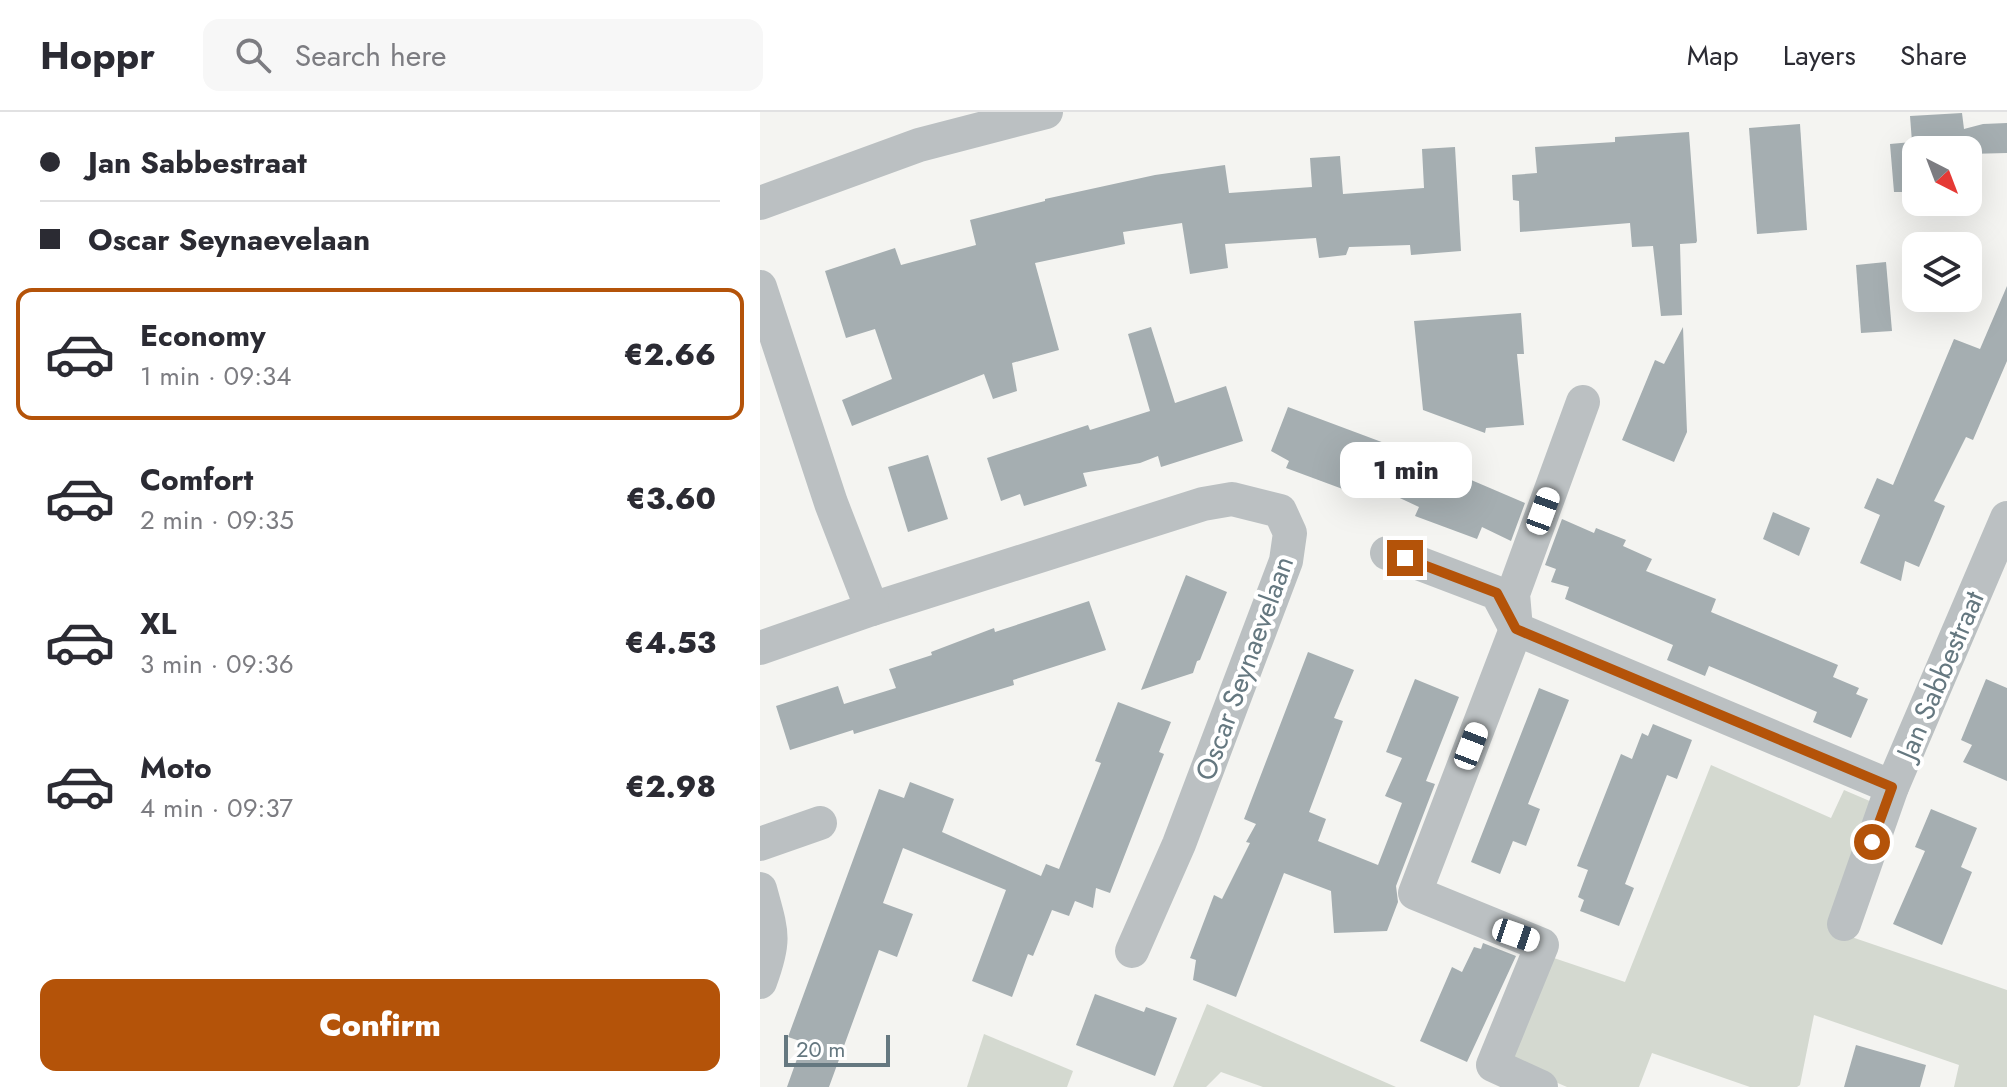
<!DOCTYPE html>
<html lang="en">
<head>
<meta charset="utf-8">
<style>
  :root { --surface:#fff; --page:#f7f7f7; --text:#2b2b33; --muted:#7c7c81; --line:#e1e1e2; --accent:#b45309 }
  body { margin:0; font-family:Jost,sans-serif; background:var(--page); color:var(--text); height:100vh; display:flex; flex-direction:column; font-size:30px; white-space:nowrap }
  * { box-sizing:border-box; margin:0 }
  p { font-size:26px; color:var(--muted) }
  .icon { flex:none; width:44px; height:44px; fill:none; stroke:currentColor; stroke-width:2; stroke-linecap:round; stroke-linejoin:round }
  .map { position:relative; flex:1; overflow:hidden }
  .details { display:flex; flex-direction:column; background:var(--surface); width:760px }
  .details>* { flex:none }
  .hud { display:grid; align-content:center; height:176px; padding:0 40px; background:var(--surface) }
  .needle { width:52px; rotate:138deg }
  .fabs { position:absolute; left:1142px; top:24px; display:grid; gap:16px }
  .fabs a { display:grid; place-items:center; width:80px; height:80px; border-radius:16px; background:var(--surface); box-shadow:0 8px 32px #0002; font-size:40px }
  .scale { position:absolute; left:24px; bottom:20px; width:106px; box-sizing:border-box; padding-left:8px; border:4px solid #657880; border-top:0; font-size:22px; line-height:28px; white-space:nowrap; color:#657880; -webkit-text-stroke:6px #fff; paint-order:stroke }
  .end { position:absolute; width:36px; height:36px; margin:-18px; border:10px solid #b45309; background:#fff; box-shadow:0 0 0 4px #fff }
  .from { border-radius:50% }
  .bubble { position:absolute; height:56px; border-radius:16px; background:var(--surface); box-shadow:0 8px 32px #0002; font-size:26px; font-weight:800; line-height:56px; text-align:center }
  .car { position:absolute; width:24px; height:48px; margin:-24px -12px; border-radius:10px; box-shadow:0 0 6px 2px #0007; background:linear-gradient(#fff 24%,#345 0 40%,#fff 0 76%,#345 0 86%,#fff 0) }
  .hud b { display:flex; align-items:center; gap:28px; height:76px; font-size:30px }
  .hud b+b { border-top:2px solid var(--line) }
  .hud i { width:20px; height:20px; background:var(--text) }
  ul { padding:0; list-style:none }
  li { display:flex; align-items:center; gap:24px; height:132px; margin:0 16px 12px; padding:0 24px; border:4px solid transparent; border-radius:16px }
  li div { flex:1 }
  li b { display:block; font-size:30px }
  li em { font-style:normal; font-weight:800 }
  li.active { border-color:var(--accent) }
  li>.icon { width:72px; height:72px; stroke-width:1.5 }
  .action { display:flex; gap:16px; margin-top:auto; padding:16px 40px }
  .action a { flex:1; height:92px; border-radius:16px; background:var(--accent); color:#fff; font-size:32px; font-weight:800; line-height:92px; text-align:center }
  header { display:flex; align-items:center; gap:48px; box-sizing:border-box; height:112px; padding:0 40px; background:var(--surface); border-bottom:2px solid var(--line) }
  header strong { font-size:38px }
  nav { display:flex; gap:44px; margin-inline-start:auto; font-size:28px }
  .search { width:560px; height:72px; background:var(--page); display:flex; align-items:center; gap:20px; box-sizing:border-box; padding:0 28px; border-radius:16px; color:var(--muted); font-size:30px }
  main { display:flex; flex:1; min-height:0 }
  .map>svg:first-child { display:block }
  .green { fill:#d4d9d0 }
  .building { fill:#a5aeb1 }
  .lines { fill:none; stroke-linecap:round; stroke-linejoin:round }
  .minor { stroke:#bbc0c2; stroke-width:34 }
  .route { stroke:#b45309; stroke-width:10 }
  .labels { text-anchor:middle; stroke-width:8; stroke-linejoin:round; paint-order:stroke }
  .street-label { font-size:28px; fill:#657880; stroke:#fff }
</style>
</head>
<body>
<header>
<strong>Hoppr</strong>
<div class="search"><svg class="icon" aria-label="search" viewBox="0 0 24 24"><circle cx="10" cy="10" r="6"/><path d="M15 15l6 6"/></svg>Search here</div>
<nav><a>Map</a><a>Layers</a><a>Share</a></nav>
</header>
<main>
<section class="details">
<div class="hud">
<b><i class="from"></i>Jan Sabbestraat</b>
<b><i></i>Oscar Seynaevelaan</b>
</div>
<ul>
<li class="active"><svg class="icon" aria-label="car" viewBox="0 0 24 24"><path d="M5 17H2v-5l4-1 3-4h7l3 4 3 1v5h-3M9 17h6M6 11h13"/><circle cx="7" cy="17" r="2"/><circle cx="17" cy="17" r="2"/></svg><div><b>Economy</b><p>1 min · 09:34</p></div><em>€2.66</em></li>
<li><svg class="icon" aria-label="car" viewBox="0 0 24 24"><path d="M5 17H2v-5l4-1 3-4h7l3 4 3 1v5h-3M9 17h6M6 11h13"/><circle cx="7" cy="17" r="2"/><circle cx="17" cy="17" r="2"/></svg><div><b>Comfort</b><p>2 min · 09:35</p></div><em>€3.60</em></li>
<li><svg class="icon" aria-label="car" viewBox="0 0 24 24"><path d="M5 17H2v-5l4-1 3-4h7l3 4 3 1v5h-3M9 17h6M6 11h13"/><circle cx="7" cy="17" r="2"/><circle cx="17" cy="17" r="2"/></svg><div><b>XL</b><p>3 min · 09:36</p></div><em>€4.53</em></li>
<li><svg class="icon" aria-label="car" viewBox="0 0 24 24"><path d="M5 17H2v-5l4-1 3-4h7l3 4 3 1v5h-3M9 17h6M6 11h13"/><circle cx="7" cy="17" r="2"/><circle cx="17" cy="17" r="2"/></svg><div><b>Moto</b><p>4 min · 09:37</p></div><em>€2.98</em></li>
</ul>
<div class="action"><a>Confirm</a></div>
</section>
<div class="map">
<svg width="1247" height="975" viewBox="0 0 1247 975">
  <rect width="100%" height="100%" fill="#f4f4f1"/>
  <g class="green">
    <polygon points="951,653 1071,706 1084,678 1112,690 1071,818 1247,878 1247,975 1194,975 1199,953 1054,903 1040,973 1037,975 990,975 892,941 879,975 807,975 744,948 788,844 865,870"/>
    <polygon points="447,892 636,975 503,975 461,960 446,975 413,975"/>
    <polygon points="224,922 313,959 307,975 207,975"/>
  </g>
  <g class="building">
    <polygon points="1202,1 1204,17 1223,12 1247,11 1247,41 1208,42 1208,38 1156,38 1156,90 1189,90 1189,101 1154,103 1153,80 1134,80 1130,32 1152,30 1150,4"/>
    <polygon points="1040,12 1047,118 997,122 989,16"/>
    <polygon points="929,20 937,129 936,131 920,132 922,203 901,204 893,134 872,135 870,111 760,120 759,89 753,88 752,63 777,61 775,35 855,30 855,25"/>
    <polygon points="695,35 701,139 651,143 650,133 589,135 586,143 559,146 556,126 465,132 468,156 430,162 422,111 363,120 365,132 275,151 299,238 252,251 257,279 233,287 224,262 92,314 82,288 132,267 115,217 86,226 65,159 135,136 141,153 216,133 210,108 285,89 285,87 395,63 465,53 469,81 552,75 550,46 580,44 583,82 664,76 662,37"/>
    <polygon points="1126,150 1132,219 1101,221 1096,153"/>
    <polygon points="1247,174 1247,249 1213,328 1206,325 1174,389 1185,394 1159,455 1145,449 1141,469 1100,451 1120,403 1104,396 1117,366 1133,373 1194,227 1220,237"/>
    <polygon points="761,201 764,242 757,242 764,313 726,316 725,321 663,298 654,209"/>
    <polygon points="391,215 415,291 466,274 483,329 401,355 398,344 380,351 323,361 327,374 264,394 260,382 241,389 227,346 328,313 330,318 390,299 368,222"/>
    <polygon points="923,215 927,320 914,350 862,328 895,248 904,252"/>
    <polygon points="528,295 627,332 765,391 751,429 722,415 717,427 655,404 659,395 612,373 611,376 593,367 588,379 526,356 529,349 511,339"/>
    <polygon points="168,343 188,407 148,420 128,355"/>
    <polygon points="1013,400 1050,416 1039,444 1003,427"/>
    <polygon points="802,407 834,421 836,416 866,428 863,434 892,447 886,459 956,487 951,500 1078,553 1073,565 1099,576 1096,582 1108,587 1091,626 1053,610 1057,600 985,569 949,554 945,564 907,548 913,533 805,487 809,475 791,470 796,457 785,453"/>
    <polygon points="426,463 467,480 440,548 437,549 433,561 381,578"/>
    <polygon points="329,489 346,538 253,568 254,573 94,622 93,618 30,638 16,594 78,574 84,592 136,576 129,557 172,543 171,540 234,516 235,520"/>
    <polygon points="548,540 594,558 574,606 583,609 549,700 566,707 558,729 618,753 642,691 625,684 642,646 626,640 655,567 699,585 666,669 675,672 636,774 638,790 627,819 574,821 571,779 524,761 476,885 433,868 436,848 430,846 454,783 462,787 490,731 486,730 496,712 484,707"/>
    <polygon points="1226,567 1247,576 1247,669 1203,650 1212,633 1201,628"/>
    <polygon points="779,576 809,588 768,692 780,697 766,734 753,729 740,762 711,750"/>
    <polygon points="358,590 411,610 399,640 404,642 350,781 336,776 333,796 315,789 309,804 292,798 273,844 268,842 252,885 212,869 246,778 143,736 123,791 153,802 137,845 119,838 69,975 27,975 43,930 28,925 119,677 144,686 150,670 194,687 182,720 281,764 286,752 299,757 341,651 335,649"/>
    <polygon points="893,612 932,628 917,667 907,663 893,699 865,772 874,776 859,814 820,799 824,788 818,785 828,758 817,754 861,642 872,647 882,621 888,624"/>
    <polygon points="1171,697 1217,716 1201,755 1212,760 1182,833 1133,812 1165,739 1155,735"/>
    <polygon points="723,831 756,844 707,950 660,929 692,855 702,860 714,835 721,837"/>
    <polygon points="335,882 384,900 386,895 417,906 395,964 316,933"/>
    <polygon points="1096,933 1166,953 1160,975 1084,975"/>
  </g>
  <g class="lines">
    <g class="minor">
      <polyline points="0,91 159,33 286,0"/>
      <polyline points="0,175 71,391 112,497 443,392 472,387 520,399 530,421 526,449 419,732 372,839"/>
      <polyline points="627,441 645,446 737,481 754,513"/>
      <polyline points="756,517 1132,675"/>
      <polyline points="0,536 112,497"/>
      <polyline points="0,732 60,711"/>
      <path d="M0,777c12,44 16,50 0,93"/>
      <polyline points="1084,812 1132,675 1247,406"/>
      <polyline points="781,975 733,953 782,833 655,781 756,517 753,482 823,290"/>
    </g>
  </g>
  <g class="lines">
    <polyline class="route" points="645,446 737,481 756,517 1132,675 1112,730"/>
  </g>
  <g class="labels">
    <g class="street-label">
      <text transform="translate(484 556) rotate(-70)" y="10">Oscar Seynaevelaan</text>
      <text transform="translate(1180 563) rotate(-67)" y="10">Jan Sabbestraat</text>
    </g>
  </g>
</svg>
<div class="fabs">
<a><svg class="needle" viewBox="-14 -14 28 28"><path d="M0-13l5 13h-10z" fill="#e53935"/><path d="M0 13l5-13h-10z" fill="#7c7c81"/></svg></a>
<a><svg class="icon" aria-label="layers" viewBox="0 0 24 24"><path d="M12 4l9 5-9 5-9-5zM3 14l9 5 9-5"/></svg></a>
</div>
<div class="scale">20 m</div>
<i class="end from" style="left:1112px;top:730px"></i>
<i class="end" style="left:645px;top:446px"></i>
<div class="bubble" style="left:580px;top:330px;width:132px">1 min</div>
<i class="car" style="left:783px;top:399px;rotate:20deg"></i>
<i class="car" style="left:711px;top:634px;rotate:21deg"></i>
<i class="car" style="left:756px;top:823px;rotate:109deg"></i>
</div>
</main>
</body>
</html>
